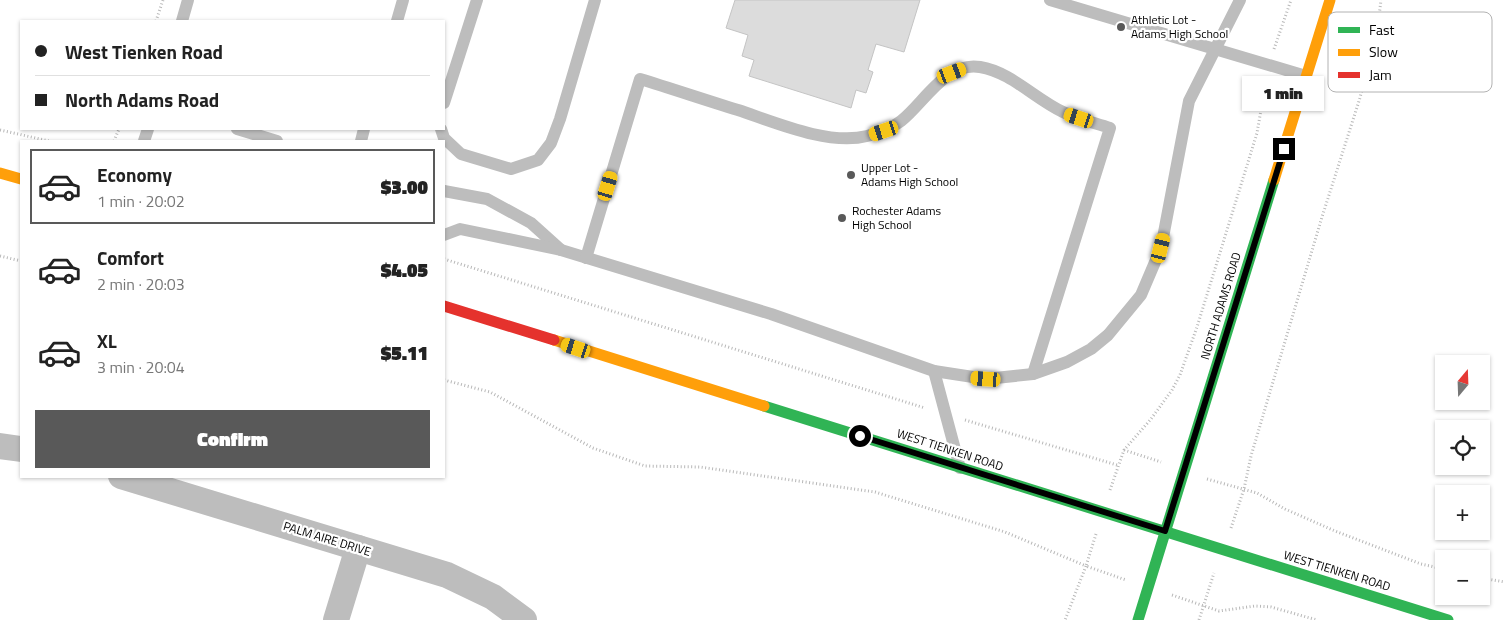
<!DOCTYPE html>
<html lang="en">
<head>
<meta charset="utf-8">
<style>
  :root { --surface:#fff; --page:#f2f2f2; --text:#222; --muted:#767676; --line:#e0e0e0; --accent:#595959 }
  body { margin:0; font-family:"Titillium Web",sans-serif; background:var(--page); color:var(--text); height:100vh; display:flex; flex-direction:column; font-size:19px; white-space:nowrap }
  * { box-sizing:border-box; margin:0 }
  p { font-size:16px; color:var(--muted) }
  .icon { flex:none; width:28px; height:28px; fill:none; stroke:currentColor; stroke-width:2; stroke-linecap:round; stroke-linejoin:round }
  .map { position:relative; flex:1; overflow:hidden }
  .side { position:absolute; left:20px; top:140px; width:425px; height:338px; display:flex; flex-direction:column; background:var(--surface); border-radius:0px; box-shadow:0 1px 4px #0004 }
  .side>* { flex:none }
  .guide { position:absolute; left:20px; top:20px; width:425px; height:110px; border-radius:0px; box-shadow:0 1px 4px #0004; display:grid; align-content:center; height:110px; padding:0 15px; background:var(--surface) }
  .needle { width:32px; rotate:19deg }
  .fabs { position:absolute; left:1435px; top:355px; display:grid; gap:10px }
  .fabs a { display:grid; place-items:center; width:55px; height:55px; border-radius:0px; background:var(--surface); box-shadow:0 1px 4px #0004; font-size:25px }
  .end { position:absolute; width:22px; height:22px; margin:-11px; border:6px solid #000; background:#fff; box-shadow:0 0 0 2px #fff }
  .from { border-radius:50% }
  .bubble { position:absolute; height:35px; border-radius:0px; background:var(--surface); box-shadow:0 1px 4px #0004; font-size:16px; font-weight:800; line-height:35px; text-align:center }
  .car { position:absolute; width:15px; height:30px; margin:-15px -8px; border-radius:6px; box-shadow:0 0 4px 1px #0007; background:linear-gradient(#f5c518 24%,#345 0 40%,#f5c518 0 76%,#345 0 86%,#f5c518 0) }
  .guide b { display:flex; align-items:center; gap:18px; height:48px; font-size:19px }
  .guide b+b { border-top:1px solid var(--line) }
  .guide i { width:12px; height:12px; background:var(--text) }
  ul { padding:9px 0 0; list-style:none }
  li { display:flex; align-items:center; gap:15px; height:75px; margin:0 10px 8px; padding:0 5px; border:2px solid transparent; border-radius:0px }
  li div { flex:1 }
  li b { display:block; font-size:19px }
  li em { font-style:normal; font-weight:800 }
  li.selected { border-color:var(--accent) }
  li>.icon { width:45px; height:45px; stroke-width:1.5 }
  .cta { display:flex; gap:10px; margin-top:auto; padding:10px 15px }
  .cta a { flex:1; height:58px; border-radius:0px; background:var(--accent); color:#fff; font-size:20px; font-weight:800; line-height:58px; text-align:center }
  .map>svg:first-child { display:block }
  .building { fill:#dcdcdc; stroke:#c4c4c4 }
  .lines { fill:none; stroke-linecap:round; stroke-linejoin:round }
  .path { stroke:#b8b8b8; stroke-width:3; stroke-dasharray:1 2.5; stroke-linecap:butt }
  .lane { stroke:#bdbdbd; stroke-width:12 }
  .street { stroke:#bdbdbd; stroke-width:26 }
  .fast { stroke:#30b455; stroke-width:11 }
  .slow { stroke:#ff9f0a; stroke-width:11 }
  .jam { stroke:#e5322d; stroke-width:11 }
  .route { stroke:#000; stroke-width:6 }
  .poi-dot { fill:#595959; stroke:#fff; stroke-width:2 }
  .labels { text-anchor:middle; stroke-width:4.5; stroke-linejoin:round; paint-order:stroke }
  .poi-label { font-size:12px; fill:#000; stroke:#fff; text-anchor:start }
  .street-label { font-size:12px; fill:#000; stroke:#fff }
  .key { fill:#fff; stroke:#b2b2b2; stroke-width:1 }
  .key-label { font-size:14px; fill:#000 }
</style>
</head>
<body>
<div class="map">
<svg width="1505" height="620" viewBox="0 0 1505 620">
  <rect width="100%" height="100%" fill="#fff"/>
  <polygon class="building" points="735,0 920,0 904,52 876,44 868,70 873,72 866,93 856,90 851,108 749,76 754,60 742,56 748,35 726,28"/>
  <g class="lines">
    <g class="path">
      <polyline points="156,21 163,0"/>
      <polyline points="1274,49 1291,0"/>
      <polyline points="0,130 49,141"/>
      <polyline points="114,141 119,129"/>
      <polyline points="0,256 21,261"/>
      <polyline points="444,259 925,408"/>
      <polyline points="444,380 490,392 593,448 645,466 700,467 875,492 1005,532 1086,566 1065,620"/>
      <polyline points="965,420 1117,465"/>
      <polyline points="1124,450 1161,462"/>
      <polyline points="1207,479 1257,493 1285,509 1335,531 1421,564 1444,569"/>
      <polyline points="1110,490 1124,450 1151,419 1172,390 1180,375 1197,327 1257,133 1261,110 1262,80"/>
      <polyline points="1231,528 1244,489 1251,456 1322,217 1359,101 1376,41 1381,0"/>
      <polyline points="1096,534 1086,566 1126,580"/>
      <polyline points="1481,578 1505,582"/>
      <polyline points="1172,595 1219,611 1255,606 1271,607 1317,620"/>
      <polyline points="1199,620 1214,573"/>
    </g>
    <g class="lane">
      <polyline points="1050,0 1306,76"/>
      <polyline points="182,21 188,0"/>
      <polyline points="397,21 403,0"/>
      <polyline points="444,103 477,0"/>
      <polyline points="237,129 277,141"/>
      <polyline points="441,129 444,138 461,154 511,169 538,160 551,143 560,119 595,0"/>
      <polyline points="144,141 148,129"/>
      <polyline points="361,141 364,129"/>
      <polyline points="444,191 487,199 531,223 561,250"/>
      <polyline points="444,235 460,229 561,250 771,314 934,371 986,379 1033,374 1067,362 1091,349 1108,335 1141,295 1161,248 1189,101 1240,0"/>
      <path d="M586,258l54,-179c33,10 65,21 98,31 36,12 91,36 129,26 12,-3 25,-8 34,-15 23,-18 45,-60 79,-54 31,5 55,32 83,45 15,7 32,11 47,16l-77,246"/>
      <polyline points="934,371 960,468"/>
    </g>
    <g class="street">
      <polyline points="0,446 21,449"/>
      <polyline points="121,476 447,575 493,597 524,620"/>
      <polyline points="336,620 358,548"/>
    </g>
    <g class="fast">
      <polyline points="764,406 1448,620"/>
      <polyline points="1138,620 1274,180"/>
    </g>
    <g class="slow">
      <polyline points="0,173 21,179"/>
      <polyline points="1274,180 1330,0"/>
      <polyline points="554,340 764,406"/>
    </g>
    <polyline class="jam" points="444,306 554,340"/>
  </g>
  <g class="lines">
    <polyline class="route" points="860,436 1165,531 1284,149"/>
  </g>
  <g class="poi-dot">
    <circle cx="1121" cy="27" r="5"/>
    <circle cx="851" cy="175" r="5"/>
    <circle cx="842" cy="218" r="5"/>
  </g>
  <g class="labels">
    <g class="poi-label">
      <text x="1131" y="24">Athletic Lot -<tspan x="1131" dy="14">Adams High School</tspan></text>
      <text x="861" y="172">Upper Lot -<tspan x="861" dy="14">Adams High School</tspan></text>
      <text x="852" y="215">Rochester Adams<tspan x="852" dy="14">High School</tspan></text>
    </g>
    <g class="street-label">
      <text transform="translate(1221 306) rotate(-73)" y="4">NORTH ADAMS ROAD</text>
      <text transform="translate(950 450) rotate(18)" y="4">WEST TIENKEN ROAD</text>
      <text transform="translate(327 539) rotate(17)" y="4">PALM AIRE DRIVE</text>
      <text transform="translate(1337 571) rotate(17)" y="4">WEST TIENKEN ROAD</text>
    </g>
  </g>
  <rect x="1328" y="12" width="164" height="80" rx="8" class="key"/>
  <rect x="1338" y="27" width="22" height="6" fill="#30b455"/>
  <rect x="1338" y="49" width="22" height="7" fill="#ff9f0a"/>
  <rect x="1338" y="72" width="22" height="6" fill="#e5322d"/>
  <g class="key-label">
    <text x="1369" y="35">Fast</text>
    <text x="1369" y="57">Slow</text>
    <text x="1369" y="80">Jam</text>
  </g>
</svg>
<div class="fabs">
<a><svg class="needle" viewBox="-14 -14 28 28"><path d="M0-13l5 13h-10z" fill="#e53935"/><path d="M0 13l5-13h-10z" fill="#767676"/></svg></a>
<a><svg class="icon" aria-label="locate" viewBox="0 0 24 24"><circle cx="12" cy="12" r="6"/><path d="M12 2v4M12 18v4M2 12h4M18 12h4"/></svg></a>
<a>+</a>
<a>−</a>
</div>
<i class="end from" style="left:860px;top:436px"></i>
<i class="end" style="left:1284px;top:149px"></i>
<div class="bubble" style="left:1242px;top:76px;width:82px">1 min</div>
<i class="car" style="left:952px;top:73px;rotate:69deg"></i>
<i class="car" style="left:1079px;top:118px;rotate:288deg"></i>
<i class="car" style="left:884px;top:131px;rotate:252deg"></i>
<i class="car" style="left:608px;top:186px;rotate:17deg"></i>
<i class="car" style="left:1161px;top:248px;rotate:14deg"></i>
<i class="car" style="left:576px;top:348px;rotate:288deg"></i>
<i class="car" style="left:986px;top:379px;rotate:274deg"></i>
<div class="guide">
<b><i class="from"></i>West Tienken Road</b>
<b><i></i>North Adams Road</b>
</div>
<section class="side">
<ul>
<li class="selected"><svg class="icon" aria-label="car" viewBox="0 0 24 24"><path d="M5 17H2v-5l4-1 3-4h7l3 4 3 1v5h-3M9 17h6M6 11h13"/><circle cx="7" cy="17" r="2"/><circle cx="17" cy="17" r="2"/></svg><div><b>Economy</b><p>1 min · 20:02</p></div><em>$3.00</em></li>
<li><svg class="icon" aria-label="car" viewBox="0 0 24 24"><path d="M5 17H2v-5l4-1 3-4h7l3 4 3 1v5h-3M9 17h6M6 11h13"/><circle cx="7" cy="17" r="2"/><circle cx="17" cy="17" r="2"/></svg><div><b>Comfort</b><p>2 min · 20:03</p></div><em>$4.05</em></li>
<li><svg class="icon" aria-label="car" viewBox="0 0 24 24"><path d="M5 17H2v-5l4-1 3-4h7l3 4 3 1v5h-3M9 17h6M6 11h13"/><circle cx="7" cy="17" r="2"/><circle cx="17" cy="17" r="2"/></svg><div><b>XL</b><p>3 min · 20:04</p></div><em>$5.11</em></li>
</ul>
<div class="cta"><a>Confirm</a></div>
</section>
</div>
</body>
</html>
